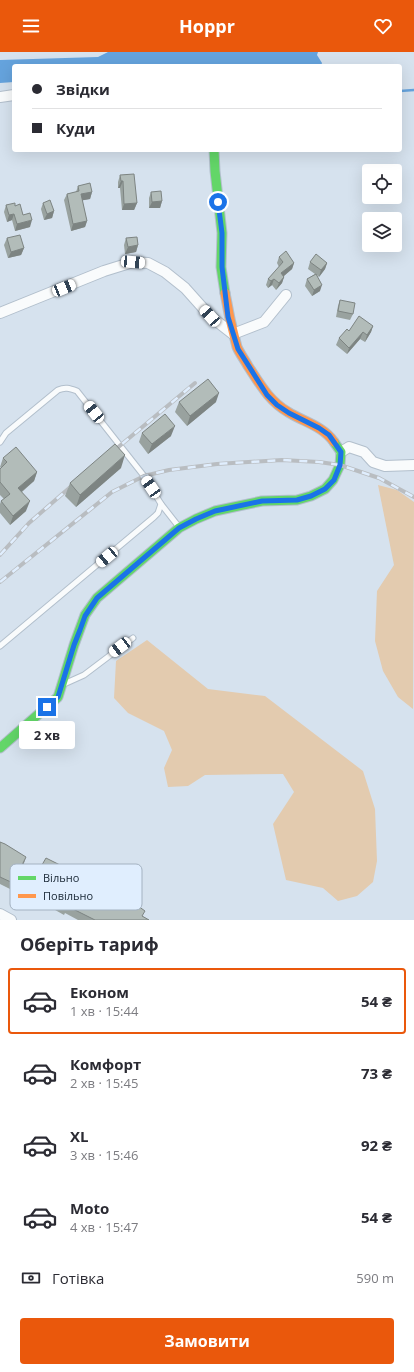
<!DOCTYPE html>
<html lang="uk">
<head>
<meta charset="utf-8">
<style>
  :root { --surface:#fff; --page:#f2f2f3; --text:#2b2b33; --muted:#7c7c81; --line:#e1e1e2; --accent:#ea580c }
  body { margin:0; font-family:"Open Sans",sans-serif; background:var(--page); color:var(--text); height:100vh; display:flex; flex-direction:column; font-size:15px; white-space:nowrap }
  * { box-sizing:border-box; margin:0 }
  p { font-size:13px; color:var(--muted) }
  .icon { flex:none; width:22px; height:22px; fill:none; stroke:currentColor; stroke-width:2; stroke-linecap:round; stroke-linejoin:round }
  .map { position:relative; height:868px; overflow:hidden }
  .panel { display:flex; flex-direction:column; background:var(--surface); flex:1 }
  .panel>* { flex:none }
  .top-card { position:absolute; left:12px; top:12px; width:390px; height:88px; border-radius:4px; box-shadow:0 4px 16px #0002; display:grid; align-content:center; height:88px; padding:0 20px; background:var(--surface) }
  .tools { position:absolute; left:362px; top:112px; display:grid; gap:8px }
  .tools a { display:grid; place-items:center; width:40px; height:40px; border-radius:4px; background:var(--surface); box-shadow:0 4px 16px #0002; font-size:20px }
  .end { position:absolute; width:18px; height:18px; margin:-9px; border:5px solid #1a73e8; background:#fff; box-shadow:0 0 0 2px #fff }
  .from { border-radius:50% }
  .bubble { position:absolute; height:28px; border-radius:4px; background:var(--surface); box-shadow:0 4px 16px #0002; font-size:13px; font-weight:700; line-height:28px; text-align:center }
  .car { position:absolute; width:12px; height:24px; margin:-12px -6px; border-radius:5px; box-shadow:0 0 3px 1px #0007; background:linear-gradient(#fff 24%,#345 0 40%,#fff 0 76%,#345 0 86%,#fff 0) }
  .top-card b { display:flex; align-items:center; gap:14px; height:38px; font-size:15px }
  .top-card b+b { border-top:1px solid var(--line) }
  .top-card i { width:10px; height:10px; background:var(--text) }
  ul { padding:0; list-style:none }
  li { display:flex; align-items:center; gap:12px; height:66px; margin:0 8px 6px; padding:0 12px; border:2px solid transparent; border-radius:4px }
  li div { flex:1 }
  li b { display:block; font-size:15px }
  li em { font-style:normal; font-weight:700 }
  li.selected { border-color:var(--accent) }
  li>.icon { width:36px; height:36px; stroke-width:1.5 }
  h2 { padding:0 20px; font-size:18px; line-height:48px }
  .pay { display:flex; align-items:center; gap:10px; height:44px; padding:0 20px; font-size:15px }
  .pay p { margin-inline-start:auto }
  .cta { display:flex; gap:8px; margin-top:auto; padding:8px 20px }
  .cta a { flex:1; height:46px; border-radius:4px; background:var(--accent); color:#fff; font-size:16px; font-weight:700; line-height:46px; text-align:center }
  header { display:flex; justify-content:space-between; align-items:center; height:52px; padding:0 20px; background:var(--accent); color:#fff; font-size:18px; font-weight:700 }
  .map>svg:first-child { display:block }
  .green { fill:#e3cbaf }
  .water { fill:#65a3dd }
  .lines { fill:none; stroke-linecap:round; stroke-linejoin:round }
  .stream { stroke:#65a3dd; stroke-width:2.5 }
  .lane-casing { stroke:#b2bfcc; stroke-width:7 }
  .street-casing { stroke:#b2bfcc; stroke-width:12 }
  .fast-casing { stroke:#b2bfcc; stroke-width:11 }
  .slow-casing { stroke:#b2bfcc; stroke-width:11 }
  .lane { stroke:#f9fbfc; stroke-width:5 }
  .street { stroke:#f9fbfc; stroke-width:10 }
  .fast { stroke:#63d668; stroke-width:9 }
  .slow { stroke:#ff974d; stroke-width:9 }
  .rail-casing { stroke:#b9bdc1; stroke-width:4 }
  .rail { stroke:#e0eefe; stroke-width:2.5; stroke-dasharray:8; stroke-linecap:butt }
  .wall { fill:#99a29f }
  .shaded-wall { fill:#7d8482 }
  .building { fill:#b2bcb9; stroke:#7d8482 }
  .route { stroke:#1a73e8; stroke-width:5 }
  .key { fill:#e0eefe; stroke:#a4b2c1; stroke-width:1 }
  .key-label { font-size:11px; fill:#172533 }
</style>
</head>
<body>
<header><svg class="icon" aria-label="menu" viewBox="0 0 24 24"><path d="M4 6h16M4 12h16M4 18h16"/></svg>Hoppr<svg class="icon" aria-label="heart" viewBox="0 0 24 24"><path d="M12 20l-8-8c-3-5 5-10 8-4 3-6 11-1 8 4z"/></svg></header>
<div class="map">
<svg width="414" height="868" viewBox="0 0 414 868">
  <rect width="100%" height="100%" fill="#d6e2ee"/>
  <g class="green">
    <polygon points="378,433 397,438 414,450 413,657 398,645 383,619 375,589 377,539 394,513"/>
    <polygon points="147,588 208,637 265,644 363,719 375,757 377,809 373,830 357,844 338,849 323,836 286,828 273,772 294,740 283,722 205,723 188,734 168,735 164,716 172,698 164,679 128,661 114,646 116,609"/>
  </g>
  <polygon class="water" points="108,0 318,0 317,3 322,11 321,14 14,14 14,30 0,31 0,8 98,5"/>
  <g class="lines">
    <polyline class="stream" points="400,39 414,38"/>
    <g class="lane-casing">
      <g id="lane">
        <path d="M0,390l6,-9 52,-43c7,-3 11,-2 19,1l67,85 17,28 -3,9 -4,4 -154,129"/>
        <polyline points="161,452 179,475"/>
        <polyline points="64,632 84,623 133,586"/>
      </g>
    </g>
    <g class="street-casing">
      <g id="street">
        <polyline points="0,45 14,43"/>
        <polyline points="0,261 104,219 133,210 148,211 165,220 185,236 210,264 233,282 264,270 286,243"/>
        <polyline points="341,400 349,395 364,400 373,410 385,414 414,413"/>
        <polyline points="0,862 11,868"/>
      </g>
    </g>
    <g class="fast-casing">
      <g id="fast">
        <polyline points="214,98 215,119 222,181 221,215 225,241"/>
        <polyline points="0,696 58,645 74,593 85,563 97,546 179,476 196,467 215,459 262,449 297,448 311,444 325,437 333,428 340,413 341,400 334,390"/>
      </g>
    </g>
    <g class="slow-casing">
      <path id="slow" d="M225,241c3,18 7,36 12,54 3,7 8,13 11,19 12,18 21,35 40,46 16,10 35,14 46,30"/>
    </g>
    <use href="#lane" class="lane"/>
    <use href="#street" class="street"/>
    <use href="#fast" class="fast"/>
    <use href="#slow" class="slow"/>
    <g class="rail-casing">
      <g id="rail">
        <polyline points="110,402 195,331"/>
        <polyline points="0,503 29,471 75,431"/>
        <polyline points="0,530 112,440 144,424 169,418 217,412 282,408 319,410 340,413 379,426 414,445"/>
      </g>
    </g>
    <use href="#rail" class="rail"/>
  </g>
  <g class="wall">
    <polygon points="120,123 137,151 134,158 122,158 120,136 118,136 118,130"/>
    <polygon points="78,134 92,140 90,147 82,148 87,169 85,175 71,179 64,148 67,142 76,140"/>
    <polygon points="151,140 162,149 160,156 149,156 149,146"/>
    <polygon points="43,151 54,159 52,166 44,168 41,157"/>
    <polygon points="6,153 15,154 23,163 30,175 15,179 12,168 7,170 4,160"/>
    <polygon points="7,186 24,196 21,203 8,206 4,193"/>
    <polygon points="126,186 138,193 136,200 125,202 124,193"/>
    <polygon points="279,205 294,211 292,217 284,224 284,225 282,231 276,238 272,233 268,236 266,233 268,227 279,215 277,211"/>
    <polygon points="310,210 327,211 325,217 319,225 317,223 320,239 312,244 305,234 307,227 315,222 308,217"/>
    <polygon points="340,248 353,262 350,268 336,265 338,254"/>
    <polygon points="373,274 371,280 365,290 360,287 347,302 336,293 339,286 349,279"/>
    <polygon points="179,350 216,350 187,374 175,360"/>
    <polygon points="142,381 171,384 148,402 139,390"/>
    <polygon points="3,406 37,420 34,429 22,440 26,459 10,473 0,461 0,452 1,449 4,447 0,443 0,417 1,416 0,415"/>
    <polygon points="121,416 76,455 65,444 70,431"/>
    <polygon points="0,790 24,811 10,837 0,832"/>
    <polygon points="60,813 59,816 74,831 70,839 82,846 89,840 108,837 106,842 149,868 78,868 65,861 64,863 41,850 40,852 26,844 28,837"/>
  </g>
  <g class="shaded-wall">
    <polygon points="121,129 123,129 120,136 118,136"/>
    <polygon points="92,140 90,147 79,149 81,142"/>
    <polygon points="162,149 160,156 149,156 152,150"/>
    <polygon points="137,151 134,158 122,158 124,152"/>
    <polygon points="54,159 52,166 44,168 47,162"/>
    <polygon points="14,162 12,168 7,170 9,163"/>
    <polygon points="32,168 30,175 15,179 17,172"/>
    <polygon points="87,169 85,175 71,179 73,172"/>
    <polygon points="138,193 136,200 125,202 128,195"/>
    <polygon points="24,196 21,203 8,206 11,200"/>
    <polygon points="294,211 292,217 279,228 281,221"/>
    <polygon points="327,211 325,217 319,225 321,218"/>
    <polygon points="284,225 282,231 276,238 279,231"/>
    <polygon points="274,227 272,233 268,236 271,229"/>
    <polygon points="322,233 320,239 312,244 314,238"/>
    <polygon points="373,274 371,280 365,290 367,283"/>
    <polygon points="363,280 360,287 347,302 349,296"/>
    <polygon points="219,341 216,350 187,374 190,364"/>
    <polygon points="175,374 171,384 148,402 152,392"/>
    <polygon points="125,403 121,416 76,455 80,443"/>
    <polygon points="37,420 34,429 15,445 18,436"/>
    <polygon points="30,449 26,459 10,473 13,464"/>
    <polygon points="26,805 24,811 10,837"/>
  </g>
  <g class="building">
    <polygon points="134,122 137,151 124,152 123,129 121,129 120,123"/>
    <polygon points="90,131 92,140 81,142 87,169 73,172 67,142 79,139 78,134"/>
    <polygon points="161,139 162,149 152,150 151,140"/>
    <polygon points="50,148 54,159 47,162 43,151"/>
    <polygon points="15,151 15,154 20,152 23,163 30,161 32,168 17,172 14,162 9,163 6,153"/>
    <polygon points="20,183 24,196 11,200 7,186"/>
    <polygon points="137,185 138,193 128,195 126,186"/>
    <polygon points="286,199 294,211 281,221 284,225 279,231 274,227 271,229 268,227 283,210 279,205"/>
    <polygon points="316,202 327,211 321,218 310,210"/>
    <polygon points="316,222 322,233 314,238 307,227"/>
    <polygon points="340,248 355,251 353,262 338,259"/>
    <polygon points="359,264 373,274 367,283 363,280 349,296 339,286 347,277 349,279"/>
    <polygon points="208,327 219,341 190,364 179,350"/>
    <polygon points="165,362 175,374 152,392 142,381"/>
    <polygon points="115,392 125,403 80,443 70,431"/>
    <polygon points="16,395 37,420 18,436 30,449 13,464 1,449 10,442 0,430 0,417 7,410 3,406"/>
    <polygon points="0,790 5,792 26,805 13,831 0,825"/>
    <polygon points="46,806 60,813 59,816 76,824 70,839 82,846 86,839 89,840 94,830 108,837 105,842 135,857 138,854 145,859 142,864 149,868 95,868 67,854 67,855 44,842 43,844 28,837"/>
  </g>
  <g class="lines">
    <polyline class="route" points="47,655 58,645 74,593 80,578 85,564 97,546 179,476 196,467 215,459 262,449 297,448 311,444 325,437 334,428 340,413 341,400 329,383 319,376 289,361 277,353 267,343 238,297 228,265 222,215 222,181 218,150"/>
  </g>
  <rect x="10" y="812" width="132" height="46" rx="6" class="key"/>
  <rect x="18" y="824" width="18" height="4" fill="#63d668"/>
  <rect x="18" y="842" width="18" height="4" fill="#ff974d"/>
  <g class="key-label">
    <text x="43" y="830">Вільно</text>
    <text x="43" y="848">Повільно</text>
  </g>
</svg>
<div class="tools">
<a><svg class="icon" aria-label="locate" viewBox="0 0 24 24"><circle cx="12" cy="12" r="6"/><path d="M12 2v4M12 18v4M2 12h4M18 12h4"/></svg></a>
<a><svg class="icon" aria-label="layers" viewBox="0 0 24 24"><path d="M12 4l9 5-9 5-9-5zM3 14l9 5 9-5"/></svg></a>
</div>
<i class="end from" style="left:218px;top:150px"></i>
<i class="end" style="left:47px;top:655px"></i>
<div class="bubble" style="left:19px;top:669px;width:56px">2 хв</div>
<i class="car" style="left:133px;top:210px;rotate:95deg"></i>
<i class="car" style="left:64px;top:236px;rotate:68deg"></i>
<i class="car" style="left:210px;top:264px;rotate:318deg"></i>
<i class="car" style="left:94px;top:360px;rotate:321deg"></i>
<i class="car" style="left:151px;top:435px;rotate:326deg"></i>
<i class="car" style="left:107px;top:505px;rotate:230deg"></i>
<i class="car" style="left:120px;top:595px;rotate:233deg"></i>
<div class="top-card">
<b><i class="from"></i>Звідки</b>
<b><i></i>Куди</b>
</div>
</div>
<section class="panel">
<h2>Оберіть тариф</h2>
<ul>
<li class="selected"><svg class="icon" aria-label="car" viewBox="0 0 24 24"><path d="M5 17H2v-5l4-1 3-4h7l3 4 3 1v5h-3M9 17h6M6 11h13"/><circle cx="7" cy="17" r="2"/><circle cx="17" cy="17" r="2"/></svg><div><b>Економ</b><p>1 хв · 15:44</p></div><em>54 ₴</em></li>
<li><svg class="icon" aria-label="car" viewBox="0 0 24 24"><path d="M5 17H2v-5l4-1 3-4h7l3 4 3 1v5h-3M9 17h6M6 11h13"/><circle cx="7" cy="17" r="2"/><circle cx="17" cy="17" r="2"/></svg><div><b>Комфорт</b><p>2 хв · 15:45</p></div><em>73 ₴</em></li>
<li><svg class="icon" aria-label="car" viewBox="0 0 24 24"><path d="M5 17H2v-5l4-1 3-4h7l3 4 3 1v5h-3M9 17h6M6 11h13"/><circle cx="7" cy="17" r="2"/><circle cx="17" cy="17" r="2"/></svg><div><b>XL</b><p>3 хв · 15:46</p></div><em>92 ₴</em></li>
<li><svg class="icon" aria-label="car" viewBox="0 0 24 24"><path d="M5 17H2v-5l4-1 3-4h7l3 4 3 1v5h-3M9 17h6M6 11h13"/><circle cx="7" cy="17" r="2"/><circle cx="17" cy="17" r="2"/></svg><div><b>Moto</b><p>4 хв · 15:47</p></div><em>54 ₴</em></li>
</ul>
<div class="pay"><svg class="icon" aria-label="cash" viewBox="0 0 24 24"><path d="M3 7h18v10H3z"/><circle cx="12" cy="12" r="2"/></svg>Готівка<p>590 m</p></div>
<div class="cta"><a>Замовити</a></div>
</section>
</body>
</html>
